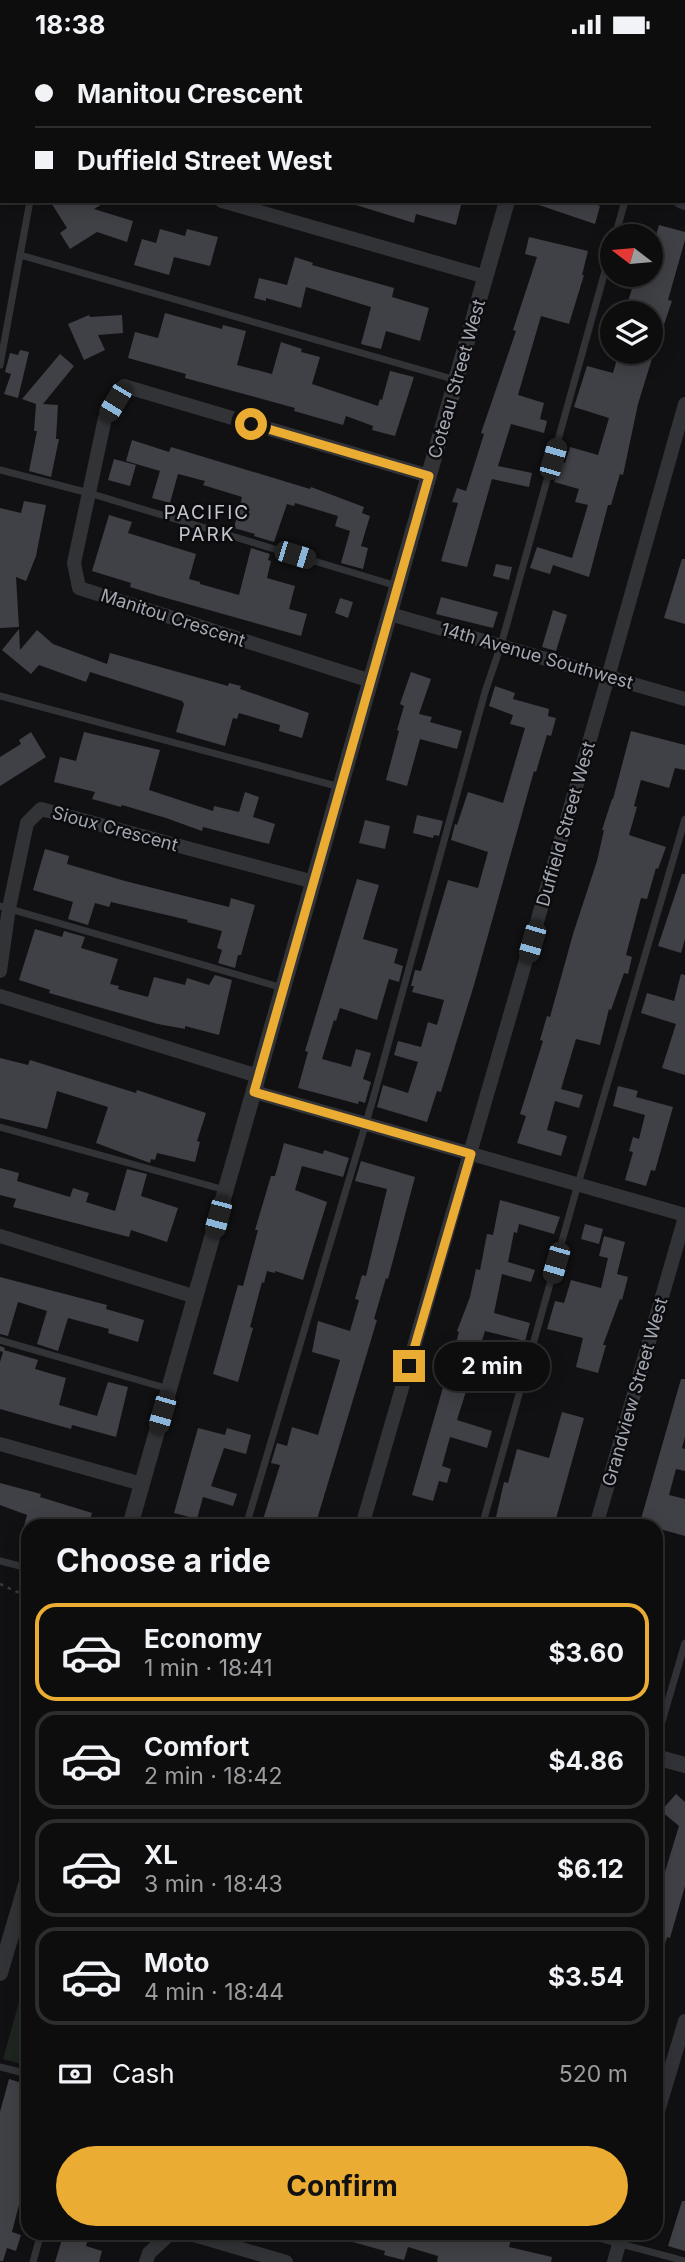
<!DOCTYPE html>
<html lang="en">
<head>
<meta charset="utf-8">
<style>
  :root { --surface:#0d0d0e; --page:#161617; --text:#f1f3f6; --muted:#9a9c9e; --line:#2d2d2e; --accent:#eaac32 }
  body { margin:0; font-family:Inter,sans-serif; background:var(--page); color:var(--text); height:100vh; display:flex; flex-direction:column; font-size:26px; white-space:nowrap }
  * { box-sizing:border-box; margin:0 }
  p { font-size:23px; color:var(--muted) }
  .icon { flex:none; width:38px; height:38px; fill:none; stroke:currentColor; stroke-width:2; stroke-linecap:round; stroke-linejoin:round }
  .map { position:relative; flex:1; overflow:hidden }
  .panel { position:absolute; left:21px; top:1470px; width:642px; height:721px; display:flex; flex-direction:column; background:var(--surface); border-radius:21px; box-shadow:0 4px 18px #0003,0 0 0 2px var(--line) }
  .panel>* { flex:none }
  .banner { position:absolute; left:0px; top:0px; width:686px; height:154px; box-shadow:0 4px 18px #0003,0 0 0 2px var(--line); display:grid; align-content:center; height:154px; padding:0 35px; background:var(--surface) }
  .needle { width:46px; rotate:286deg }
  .buttons { position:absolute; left:600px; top:175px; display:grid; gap:14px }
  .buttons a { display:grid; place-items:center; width:63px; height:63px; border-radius:50%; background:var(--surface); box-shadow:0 4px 18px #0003,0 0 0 2px var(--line); font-size:35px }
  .end { position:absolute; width:32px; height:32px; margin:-16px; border:9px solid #eaac32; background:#111; box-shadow:0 0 0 4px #111 }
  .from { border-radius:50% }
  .bubble { position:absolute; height:49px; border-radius:24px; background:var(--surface); box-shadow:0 4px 18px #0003,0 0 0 2px var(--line); font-size:23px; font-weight:700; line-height:49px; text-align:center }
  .car { position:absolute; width:21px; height:42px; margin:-21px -10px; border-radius:9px; box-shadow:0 0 5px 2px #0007; background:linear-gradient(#222 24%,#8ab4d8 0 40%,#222 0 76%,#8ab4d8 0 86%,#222 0) }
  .banner b { display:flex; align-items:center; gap:24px; height:66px; font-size:26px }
  .banner b+b { border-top:2px solid var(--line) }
  .banner i { width:18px; height:18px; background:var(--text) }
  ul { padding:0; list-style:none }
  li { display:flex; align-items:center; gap:21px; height:98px; margin:0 14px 10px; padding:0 21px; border:4px solid var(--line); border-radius:21px }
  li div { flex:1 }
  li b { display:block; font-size:26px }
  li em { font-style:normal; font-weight:700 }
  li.selected { border-color:var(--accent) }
  li>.icon { width:63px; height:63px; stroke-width:1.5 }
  h2 { padding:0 35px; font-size:32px; line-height:84px }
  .pay { display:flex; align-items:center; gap:18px; height:77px; padding:0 35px; font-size:26px }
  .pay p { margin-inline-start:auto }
  .button { display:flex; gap:14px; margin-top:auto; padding:14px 35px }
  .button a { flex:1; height:80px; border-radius:42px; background:var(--accent); color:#111; font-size:28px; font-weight:700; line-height:80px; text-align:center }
  .status { display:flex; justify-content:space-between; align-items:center; height:49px; padding:0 35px; background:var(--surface); direction:ltr }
  .status svg { height:19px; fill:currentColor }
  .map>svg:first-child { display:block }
  .green { fill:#1e251f }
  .building { fill:#404146 }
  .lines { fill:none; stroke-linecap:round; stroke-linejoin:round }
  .path { stroke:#383a3e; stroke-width:2.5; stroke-dasharray:3.5 5; stroke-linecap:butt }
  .service { stroke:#323337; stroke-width:7 }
  .minor { stroke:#323337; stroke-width:14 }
  .tertiary { stroke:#323337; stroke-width:16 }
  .route { stroke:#eaac32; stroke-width:9 }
  .labels { text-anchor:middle; stroke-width:5; stroke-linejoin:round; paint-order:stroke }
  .street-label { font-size:18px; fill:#a3a8b3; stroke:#0c0c0e }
  .neighbourhood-label { font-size:19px; letter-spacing:2px; fill:#c4c7cf; stroke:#0c0c0e }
</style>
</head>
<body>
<div class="status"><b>18:38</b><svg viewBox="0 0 49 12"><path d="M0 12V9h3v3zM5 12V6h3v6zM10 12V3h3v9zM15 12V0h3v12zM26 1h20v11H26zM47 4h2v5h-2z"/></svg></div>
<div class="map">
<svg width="685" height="2213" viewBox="0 0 685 2213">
  <rect width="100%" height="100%" fill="#111113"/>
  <polygon class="green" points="28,1921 28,2017 3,2010"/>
  <g class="building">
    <polygon points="50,152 107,152 94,160 133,172 127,193 97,183 70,200 60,184 67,179"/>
    <polygon points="356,152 462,152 456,176 416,165 414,174 356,156"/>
    <polygon points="536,152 568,152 581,156 582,152 584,152 600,157 595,175 536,155"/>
    <polygon points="659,176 685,183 685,191 668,251 672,252 655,302 651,301 651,264 627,256 636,226 651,226 651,203"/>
    <polygon points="160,180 185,187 187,180 218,188 210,217 174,208 169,226 134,216 142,190 156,194"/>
    <polygon points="529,188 588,202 582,226 584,226 569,275 541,267 518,346 544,354 540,370 547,372 544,384 511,375 498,417 532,424 529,438 492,430 467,518 441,512 458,454 452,453 457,439 466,442 484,385 481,384 516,282 513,281 537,208 525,205"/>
    <polygon points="295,208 313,214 312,216 394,239 392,248 429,259 420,292 386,282 381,300 361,295 371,258 306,238 301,259 266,249 266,252 254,249 259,229 287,236"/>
    <polygon points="165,264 222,280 223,276 246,282 237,316 272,325 281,293 302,300 301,303 320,308 312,335 378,357 380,350 382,351 390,322 414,328 395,387 372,381 373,377 346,367 343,376 294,362 295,359 185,329 186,325 128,309 135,283 158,289"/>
    <polygon points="89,266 90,268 122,266 123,284 98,286 105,301 84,311 68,275"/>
    <polygon points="20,301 29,303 18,349 4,345 11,325 5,323 10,304 18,306"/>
    <polygon points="619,303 654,303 638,355 623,426 620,425 611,456 608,456 589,528 553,516 550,525 530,519 537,498 572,509 588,456 575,453 579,440 554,433 560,413 565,414 570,398 598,406 609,369 574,358 587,317 613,324"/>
    <polygon points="60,305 74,317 43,355 58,356 56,390 59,390 51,428 29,422 37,382 34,382 36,355 22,350"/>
    <polygon points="132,391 169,403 171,398 310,440 311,438 364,458 362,464 370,467 361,497 368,499 363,520 341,514 350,482 335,477 338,467 295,454 294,457 287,455 274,493 254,487 255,485 234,479 242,448 203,436 205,432 178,425 170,454 152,449 160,422 126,412"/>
    <polygon points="114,410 136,416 130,437 108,431"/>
    <polygon points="24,452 46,456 36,507 26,532 16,528 19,578 0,579 0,459 21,464"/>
    <polygon points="109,466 132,473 128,484 196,505 189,530 200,533 200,535 239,546 251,499 270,505 268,511 271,512 267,529 295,537 289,560 307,565 301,587 159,547 130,538 131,534 92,522"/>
    <polygon points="682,510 685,510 685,575 664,569"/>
    <polygon points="496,515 512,518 509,531 493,527"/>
    <polygon points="441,548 498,563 493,579 436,565"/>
    <polygon points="340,549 353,553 348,569 335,564"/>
    <polygon points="553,561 567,566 556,602 542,598"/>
    <polygon points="19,580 20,601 37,581 53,595 107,615 110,604 228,637 229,634 241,637 240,640 309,664 302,689 279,682 280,676 239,664 237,670 233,669 225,697 176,683 184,655 182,652 90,623 86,633 39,616 31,625 2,601"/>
    <polygon points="411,623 431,630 419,665 432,668 430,673 462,682 457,700 420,690 407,737 386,731 399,682 397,681 404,657 400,655"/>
    <polygon points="495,637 515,644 513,650 549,660 548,667 556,669 551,687 547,686 536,723 534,722 474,936 441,1043 437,1042 427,1073 377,1058 383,1036 408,1044 418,1013 394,1006 398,992 421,998 428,973 437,976 444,951 412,943 414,937 411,937 415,921 421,922 448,831 478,839 488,803 451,791 455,775 457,776 468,743 503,754 525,679 510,675 513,666 489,657"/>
    <polygon points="631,682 685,696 685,721 675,719 669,739 641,731 634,757 637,758 629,786 666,798 658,820 656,819 647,850 641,849 626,906 632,908 628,925 624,924 611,961 609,960 600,996 576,990 561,1040 583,1046 579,1059 555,1052 547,1081 567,1087 561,1107 517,1094 526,1067 520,1065 543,992 540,991 547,967 550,968 573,885 597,812 604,781 602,781 612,750 613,750"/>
    <polygon points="31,683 46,708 0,737 0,708 21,695 19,691"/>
    <polygon points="84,683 160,701 149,741 213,762 214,757 239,763 245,743 259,748 253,768 275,775 269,795 203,778 202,782 166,769 122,756 121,758 92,750 95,743 54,733 60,708 76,712"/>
    <polygon points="417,766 443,772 439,787 434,786 433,789 413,784"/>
    <polygon points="365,771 390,777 385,800 359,794"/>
    <polygon points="45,800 69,807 67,815 125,832 229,858 231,849 255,856 241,906 238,906 235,919 218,914 222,901 217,899 222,882 187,873 188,871 111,853 109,858 95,854 88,876 68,870 73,853 33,841"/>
    <polygon points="682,825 685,825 685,890 681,904 658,897"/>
    <polygon points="357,830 379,836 363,890 398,900 394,914 403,917 399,933 389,930 377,971 340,959 336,972 334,971 322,1010 351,1018 356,1000 371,1004 363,1030 371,1033 365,1054 359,1052 358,1055 298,1039 308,1003 305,1002"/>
    <polygon points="35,880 62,888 64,882 85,888 81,899 118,910 110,935 119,937 118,940 148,948 154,928 185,936 187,929 209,936 215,926 232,931 219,986 185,977 185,980 158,975 49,944 50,941 19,931"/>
    <polygon points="681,925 685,926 685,1026 662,1019 676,975 641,964 647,944 674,952"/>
    <polygon points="0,1009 28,1016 30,1011 136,1044 137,1041 206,1064 197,1092 200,1093 195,1113 157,1104 155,1111 151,1110 150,1114 96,1094 108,1058 57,1042 47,1080 0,1069"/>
    <polygon points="618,1037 638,1042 636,1048 673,1058 655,1122 651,1121 646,1137 625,1131 633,1103 629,1102 633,1088 639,1090 645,1066 613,1057"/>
    <polygon points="284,1094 323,1105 324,1101 349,1109 343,1128 302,1117 295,1141 327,1153 303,1231 275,1222 275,1224 267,1222 264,1234 262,1233 250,1278 253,1279 238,1333 213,1325 238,1236 243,1237 258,1181 255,1181 271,1127 275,1127"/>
    <polygon points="361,1112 415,1128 388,1230 386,1229 374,1270 377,1271 315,1477 304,1477 278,1469 276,1477 261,1477 280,1416 271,1414 277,1394 287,1397 292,1378 318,1386 340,1311 312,1303 318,1272 350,1282 359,1251 355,1250 362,1226 366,1227 387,1140 355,1132"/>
    <polygon points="0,1119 19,1124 17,1132 70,1148 73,1139 89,1144 86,1153 115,1162 127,1120 147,1125 141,1147 178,1159 167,1193 131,1181 129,1188 13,1158 16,1150 0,1146"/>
    <polygon points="500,1151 560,1168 554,1185 519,1175 517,1184 514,1183 508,1213 535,1221 531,1233 502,1225 494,1264 530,1274 525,1292 485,1282 457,1371 492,1382 487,1399 450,1388 442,1417 451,1420 447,1434 439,1432 433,1452 412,1446 459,1283 457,1282 470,1248 476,1220 480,1221 487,1185 493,1186"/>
    <polygon points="585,1175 603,1180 599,1195 581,1190"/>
    <polygon points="604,1187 625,1193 617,1225 628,1228 622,1251 620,1250 603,1296 606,1296 598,1324 576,1318 583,1289 547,1280 555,1252 564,1254 571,1231 601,1239 608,1209 599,1207"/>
    <polygon points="0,1228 107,1256 106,1260 144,1271 138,1293 108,1284 109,1280 68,1269 58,1302 37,1295 47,1262 18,1253 8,1287 0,1285"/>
    <polygon points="0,1297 5,1299 4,1301 38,1311 35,1320 66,1329 59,1356 97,1367 108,1333 128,1338 116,1388 72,1376 71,1380 0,1360 0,1313 3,1303 0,1302"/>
    <polygon points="681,1330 685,1330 685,1388 682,1399 685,1400 685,1422 676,1420 669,1446 685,1450 685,1487 656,1479 656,1477 639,1477"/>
    <polygon points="562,1363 584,1369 554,1477 494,1477 504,1433 508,1434 517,1400 549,1409"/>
    <polygon points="198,1379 225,1386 227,1379 251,1386 246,1405 224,1399 211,1437 237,1445 233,1457 203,1448 197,1470 174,1464"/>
    <polygon points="0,1434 41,1445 40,1448 92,1464 88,1477 24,1477 27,1466 0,1456"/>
    <polygon points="676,1745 685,1753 685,1837 670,1889 667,1888 660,1913 656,1912 656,1852 679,1777 661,1762"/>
    <polygon points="9,2030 28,2036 28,2121 12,2183 21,2186 16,2202 7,2199 3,2212 0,2212 0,2063"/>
    <polygon points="682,2152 685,2152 685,2202 668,2197"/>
    <polygon points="64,2184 90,2184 86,2197 102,2202 99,2213 55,2213"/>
    <polygon points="335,2184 490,2184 511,2190 509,2198 552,2208 551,2213 437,2213 438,2207 408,2198 404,2211 384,2206 385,2202 335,2188"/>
  </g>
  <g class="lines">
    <g class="path">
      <polyline points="4,2 5,0"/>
      <polyline points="0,32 2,20"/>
      <polyline points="0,1535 28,1548"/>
    </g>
    <g class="service">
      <polyline points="59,2 59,0"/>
      <polyline points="668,2 669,0"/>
      <polyline points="615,187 625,152"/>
      <polyline points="20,206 30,152"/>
      <polyline points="0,316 20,206 456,331"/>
      <polyline points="0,421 89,444 397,537"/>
      <polyline points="0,647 340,738"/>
      <polyline points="0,857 283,939"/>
      <polyline points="0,1078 225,1141"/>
      <polyline points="0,1291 169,1340"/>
      <polyline points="246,1477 373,1050 485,643 501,596 612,197"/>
      <polyline points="482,1477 578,1135 685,770"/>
      <polyline points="0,1512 28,1519"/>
      <polyline points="656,1693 685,1594"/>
      <polyline points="0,2018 28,2025"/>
      <polyline points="580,2184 685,2212"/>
      <polyline points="33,2213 41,2184"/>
    </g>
    <g class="minor">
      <polyline points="168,2 168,0"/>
      <polyline points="222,152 486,228"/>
      <polyline points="680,152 685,154"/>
      <polyline points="390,565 685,650"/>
      <polyline points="371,632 79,539 74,514 105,369 124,337 429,427"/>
      <polyline points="0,922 9,859 27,774 41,760 314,833"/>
      <polyline points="0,947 258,1027"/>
      <polyline points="254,1043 685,1166"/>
      <polyline points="0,1187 196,1248"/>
      <polyline points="0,1395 142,1435"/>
      <polyline points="362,1477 608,628 685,355"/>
      <polyline points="596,1477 685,1168"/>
      <polyline points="656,2069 685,1972"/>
      <polyline points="187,2184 286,2213"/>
      <polyline points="146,2213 149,2204 171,2184"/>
      <polyline points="614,2213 622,2184"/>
    </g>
    <g class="tertiary">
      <polyline points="550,2 551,0"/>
      <polyline points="130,1477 507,152"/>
      <polyline points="656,1708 685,1716"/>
      <polyline points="0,1924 28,1829"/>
    </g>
  </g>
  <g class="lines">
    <polyline class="route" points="251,375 429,427 254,1043 471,1105 409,1317"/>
  </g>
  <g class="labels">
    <g class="street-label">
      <text transform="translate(457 330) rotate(-74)" y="6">Coteau Street West</text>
      <text transform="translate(173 569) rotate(18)" y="6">Manitou Crescent</text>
      <text transform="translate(537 607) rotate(16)" y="6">14th Avenue Southwest</text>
      <text transform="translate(566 775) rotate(-74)" y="6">Duffield Street West</text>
      <text transform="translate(115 780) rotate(15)" y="6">Sioux Crescent</text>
      <text transform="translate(635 1343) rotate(-74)" y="6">Grandview Street West</text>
    </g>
    <g class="neighbourhood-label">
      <text x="207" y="470">PACIFIC<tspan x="207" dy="22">PARK</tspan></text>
    </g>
  </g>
</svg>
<div class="buttons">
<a><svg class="needle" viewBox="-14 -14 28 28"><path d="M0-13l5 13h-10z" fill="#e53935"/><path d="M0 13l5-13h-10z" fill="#9a9c9e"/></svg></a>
<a><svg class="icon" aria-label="layers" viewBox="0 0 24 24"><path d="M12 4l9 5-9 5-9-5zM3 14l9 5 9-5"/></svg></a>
</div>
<i class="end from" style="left:251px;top:375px"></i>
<i class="end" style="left:409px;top:1317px"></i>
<div class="bubble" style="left:434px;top:1293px;width:116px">2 min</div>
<i class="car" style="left:115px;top:353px;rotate:211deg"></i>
<i class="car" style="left:553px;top:410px;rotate:16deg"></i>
<i class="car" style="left:295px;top:506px;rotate:107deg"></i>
<i class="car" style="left:532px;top:893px;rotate:196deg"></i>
<i class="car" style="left:218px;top:1168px;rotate:195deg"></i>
<i class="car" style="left:556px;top:1214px;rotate:196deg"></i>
<i class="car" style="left:162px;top:1364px;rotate:196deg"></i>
<div class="banner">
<b><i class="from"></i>Manitou Crescent</b>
<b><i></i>Duffield Street West</b>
</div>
<section class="panel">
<h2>Choose a ride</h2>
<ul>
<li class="selected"><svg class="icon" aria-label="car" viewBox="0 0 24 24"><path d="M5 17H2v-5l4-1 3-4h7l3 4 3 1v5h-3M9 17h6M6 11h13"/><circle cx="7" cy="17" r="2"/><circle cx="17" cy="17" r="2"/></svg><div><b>Economy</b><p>1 min · 18:41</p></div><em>$3.60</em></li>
<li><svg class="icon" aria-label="car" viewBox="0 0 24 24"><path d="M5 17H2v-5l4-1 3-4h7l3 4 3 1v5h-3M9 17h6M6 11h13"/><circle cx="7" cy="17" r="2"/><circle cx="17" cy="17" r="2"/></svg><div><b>Comfort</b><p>2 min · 18:42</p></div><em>$4.86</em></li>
<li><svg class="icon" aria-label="car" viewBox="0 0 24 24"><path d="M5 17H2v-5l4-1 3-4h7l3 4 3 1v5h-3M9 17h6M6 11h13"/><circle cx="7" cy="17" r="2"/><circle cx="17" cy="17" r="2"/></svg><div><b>XL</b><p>3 min · 18:43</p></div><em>$6.12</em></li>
<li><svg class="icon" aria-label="car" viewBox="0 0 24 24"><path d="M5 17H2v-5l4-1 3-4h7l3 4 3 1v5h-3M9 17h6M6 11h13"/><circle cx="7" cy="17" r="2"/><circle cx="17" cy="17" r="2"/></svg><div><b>Moto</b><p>4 min · 18:44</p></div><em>$3.54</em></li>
</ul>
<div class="pay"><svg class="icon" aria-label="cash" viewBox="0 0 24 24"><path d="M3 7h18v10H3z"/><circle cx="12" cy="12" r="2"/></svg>Cash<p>520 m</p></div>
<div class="button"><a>Confirm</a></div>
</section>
</div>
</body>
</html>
